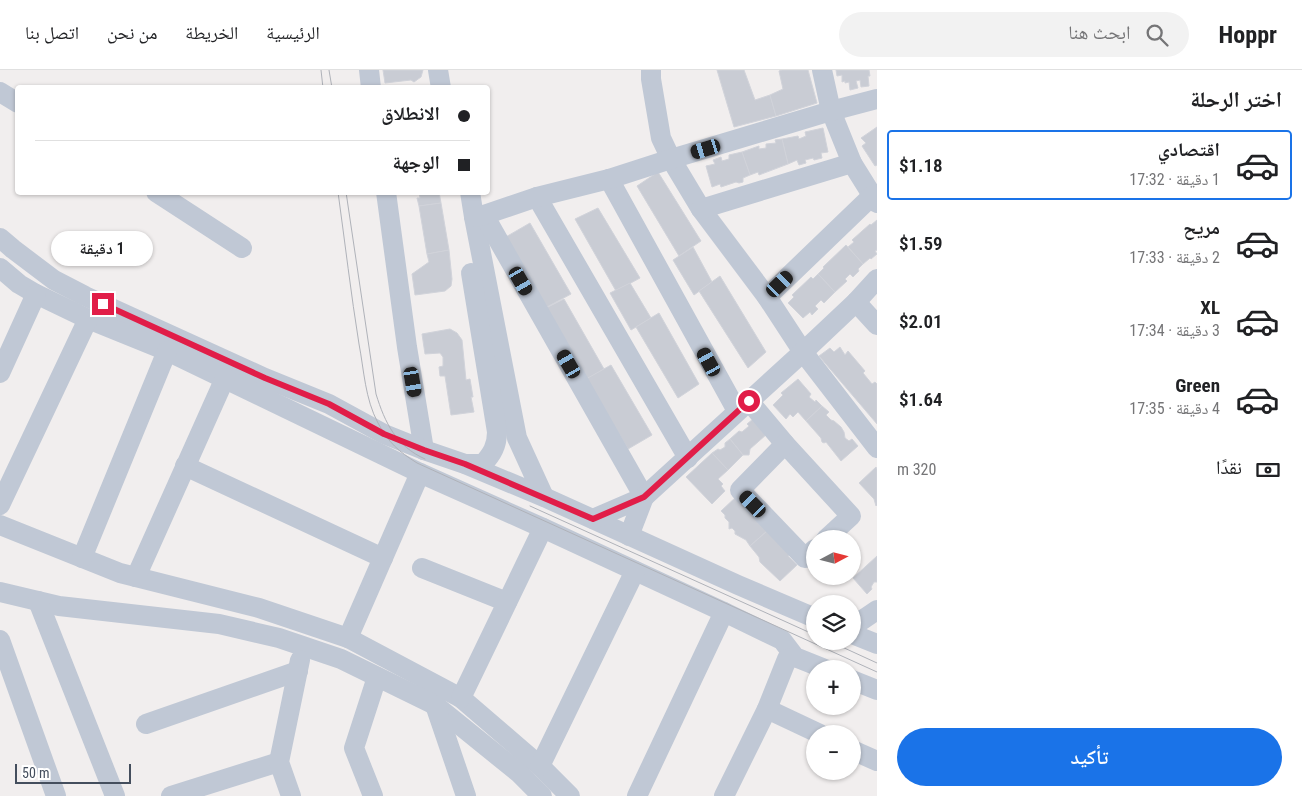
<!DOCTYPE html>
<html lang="ar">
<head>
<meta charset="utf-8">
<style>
  :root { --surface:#fff; --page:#f2f2f2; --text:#202124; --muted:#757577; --line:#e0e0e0; --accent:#1a73e8 }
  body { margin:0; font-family:"Roboto Condensed","Noto Naskh Arabic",sans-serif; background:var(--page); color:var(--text); direction:rtl; height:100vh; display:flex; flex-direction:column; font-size:19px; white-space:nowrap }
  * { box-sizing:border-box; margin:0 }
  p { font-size:16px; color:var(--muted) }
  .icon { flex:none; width:28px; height:28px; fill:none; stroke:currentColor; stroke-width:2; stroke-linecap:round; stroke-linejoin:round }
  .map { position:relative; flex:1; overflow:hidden; direction:ltr }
  .sheet { display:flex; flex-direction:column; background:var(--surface); width:425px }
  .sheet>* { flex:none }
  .hud { position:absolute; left:15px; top:15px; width:475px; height:110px; border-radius:5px; box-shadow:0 1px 4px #0004; direction:rtl; display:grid; align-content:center; height:110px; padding:0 20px; background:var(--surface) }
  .needle { width:32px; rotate:83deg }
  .controls { position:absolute; left:806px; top:460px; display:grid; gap:10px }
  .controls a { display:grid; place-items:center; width:55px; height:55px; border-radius:50%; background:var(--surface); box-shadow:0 1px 4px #0004; font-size:25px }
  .scale { position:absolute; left:15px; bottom:12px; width:116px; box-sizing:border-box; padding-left:5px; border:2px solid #444e5d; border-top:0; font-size:14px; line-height:18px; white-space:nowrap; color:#444e5d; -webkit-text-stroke:4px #fff; paint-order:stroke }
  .end { position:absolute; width:22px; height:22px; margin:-11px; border:6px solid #e11d48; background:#fff; box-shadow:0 0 0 2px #fff }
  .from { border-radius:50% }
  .bubble { position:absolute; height:35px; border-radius:18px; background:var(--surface); box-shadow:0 1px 4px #0004; font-size:16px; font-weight:600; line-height:35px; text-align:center; direction:rtl }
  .car { position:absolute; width:15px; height:30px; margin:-15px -8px; border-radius:6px; box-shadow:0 0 4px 1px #0007; background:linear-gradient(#222 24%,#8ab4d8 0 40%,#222 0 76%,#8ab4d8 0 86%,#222 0) }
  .hud b { display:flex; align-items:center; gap:18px; height:48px; font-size:19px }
  .hud b+b { border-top:1px solid var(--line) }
  .hud i { width:12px; height:12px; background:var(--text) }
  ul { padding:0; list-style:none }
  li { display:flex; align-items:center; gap:15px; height:70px; margin:0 10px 8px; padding:0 10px; border:2px solid transparent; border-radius:5px }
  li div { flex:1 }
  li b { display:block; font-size:19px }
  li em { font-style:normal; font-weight:600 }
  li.active { border-color:var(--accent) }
  li>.icon { width:45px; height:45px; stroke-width:1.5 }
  h2 { padding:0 20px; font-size:22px; line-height:60px }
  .pay { display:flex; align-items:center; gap:12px; height:55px; padding:0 20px; font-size:19px }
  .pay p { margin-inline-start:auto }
  .button { display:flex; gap:10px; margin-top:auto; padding:10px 20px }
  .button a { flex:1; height:58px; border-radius:30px; background:var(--accent); color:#fff; font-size:20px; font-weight:600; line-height:58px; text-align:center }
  header { display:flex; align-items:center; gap:30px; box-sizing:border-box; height:70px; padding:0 25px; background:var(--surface); border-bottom:1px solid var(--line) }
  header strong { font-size:24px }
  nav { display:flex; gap:28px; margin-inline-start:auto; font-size:18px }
  .search { width:350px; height:45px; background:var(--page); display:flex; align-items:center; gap:12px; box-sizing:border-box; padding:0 18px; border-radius:28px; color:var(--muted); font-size:19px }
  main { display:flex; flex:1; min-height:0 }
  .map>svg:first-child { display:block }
  .building { fill:#c9ccd4; stroke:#d1d3da }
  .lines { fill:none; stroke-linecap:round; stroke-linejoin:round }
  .minor { stroke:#c0c8d5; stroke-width:20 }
  .tram { stroke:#afb2b9; stroke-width:1 }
  .route { stroke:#e11d48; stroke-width:6 }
</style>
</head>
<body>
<header>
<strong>Hoppr</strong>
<div class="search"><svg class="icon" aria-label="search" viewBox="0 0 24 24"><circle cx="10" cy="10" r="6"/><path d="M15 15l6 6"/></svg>ابحث هنا</div>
<nav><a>الرئيسية</a><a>الخريطة</a><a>من نحن</a><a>اتصل بنا</a></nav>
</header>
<main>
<section class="sheet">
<h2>اختر الرحلة</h2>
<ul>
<li class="active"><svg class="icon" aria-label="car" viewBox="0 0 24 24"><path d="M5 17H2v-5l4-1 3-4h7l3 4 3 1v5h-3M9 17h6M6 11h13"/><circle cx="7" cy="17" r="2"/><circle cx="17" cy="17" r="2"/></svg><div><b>اقتصادي</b><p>1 دقيقة · 17:32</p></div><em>$1.18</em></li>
<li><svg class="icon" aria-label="car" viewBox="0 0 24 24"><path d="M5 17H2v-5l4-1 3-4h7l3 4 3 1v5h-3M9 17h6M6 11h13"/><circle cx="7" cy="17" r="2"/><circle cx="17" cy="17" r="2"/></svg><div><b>مريح</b><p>2 دقيقة · 17:33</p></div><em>$1.59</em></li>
<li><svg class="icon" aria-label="car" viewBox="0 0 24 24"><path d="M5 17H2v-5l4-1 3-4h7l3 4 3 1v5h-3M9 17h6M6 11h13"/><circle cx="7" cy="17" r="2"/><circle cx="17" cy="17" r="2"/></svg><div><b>XL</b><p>3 دقيقة · 17:34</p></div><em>$2.01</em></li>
<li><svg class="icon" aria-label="car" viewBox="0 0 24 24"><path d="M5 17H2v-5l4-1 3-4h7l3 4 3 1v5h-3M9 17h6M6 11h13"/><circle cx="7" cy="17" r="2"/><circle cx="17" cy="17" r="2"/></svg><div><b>Green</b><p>4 دقيقة · 17:35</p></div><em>$1.64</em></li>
</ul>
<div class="pay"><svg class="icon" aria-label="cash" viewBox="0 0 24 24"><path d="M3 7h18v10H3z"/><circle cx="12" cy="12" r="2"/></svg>نقدًا<p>320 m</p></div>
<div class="button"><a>تأكيد</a></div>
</section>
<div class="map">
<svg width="877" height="726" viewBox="0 0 877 726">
  <rect width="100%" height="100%" fill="#f1eeee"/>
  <g class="building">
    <polygon points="383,0 423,0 421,7 414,12 411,10 385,13"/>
    <polygon points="717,0 744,0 755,30 770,25 776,46 734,57"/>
    <polygon points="782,0 808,0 817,33 776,46 770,25 783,19 779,1"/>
    <polygon points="836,0 869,0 870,6 868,6 869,16 861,17 860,10 856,11 858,18 850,20 849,12 845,13 845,11 842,12 842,5 837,6"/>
    <polygon points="877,57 877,95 875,96 862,76 866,73 861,68"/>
    <polygon points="823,58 828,82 821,83 822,88 814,90 813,88 805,90 806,93 799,95 797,90 788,94 782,69 798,66 799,69 806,66 805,62"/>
    <polygon points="782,69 788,94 759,105 758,102 750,105 742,82 759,76 759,79 766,78 766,74 776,73 775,70"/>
    <polygon points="742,82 750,105 743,108 743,112 739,113 736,112 721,117 720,114 712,117 706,96 715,94 713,90 721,87 722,91 729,89 729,85"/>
    <polygon points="658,102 701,171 679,186 637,116"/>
    <polygon points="419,122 439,122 441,133 419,136 417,128 420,128"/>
    <polygon points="441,133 449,180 427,184 419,136"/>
    <polygon points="598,138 640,208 616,221 575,149"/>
    <polygon points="877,150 877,180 875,181 877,184 871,189 870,188 863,194 848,177 854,172 852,170 870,154 871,155"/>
    <polygon points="530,153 571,224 545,238 504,168"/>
    <polygon points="846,175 863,194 858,199 859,201 853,207 850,204 845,209 847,211 835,222 818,204 824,198 823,197"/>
    <polygon points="693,177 712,212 694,225 673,190"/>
    <polygon points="449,180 452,209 451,216 445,221 415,225 412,204 429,192 427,184"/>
    <polygon points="818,204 835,222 824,233 821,230 815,236 818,239 812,245 810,242 803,248 788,233 794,227 792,225 811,207 813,209"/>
    <polygon points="720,206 766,282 748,298 699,221"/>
    <polygon points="630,213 651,248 631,260 610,223"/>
    <polygon points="564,229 604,299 582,312 540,241"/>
    <polygon points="659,243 699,314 678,328 636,257"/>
    <polygon points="450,259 457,263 462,270 466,310 470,309 473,327 471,327 474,342 451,345 445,306 440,306 439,297 443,296 443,287 440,283 425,284 422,264"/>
    <polygon points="840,277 845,285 848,281 865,301 863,303 872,314 875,312 877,314 877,354 819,286 830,278 834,282"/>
    <polygon points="611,295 652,365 628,379 586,309"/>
    <polygon points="798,309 811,324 809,327 815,332 816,330 822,336 806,351 798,342 793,347 790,344 786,349 773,335 783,325 781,323"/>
    <polygon points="822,336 829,342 826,345 831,350 834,351 841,357 844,362 845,368 849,371 852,369 858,376 841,391 826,372 824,373 822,372 821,368 806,351"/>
    <polygon points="753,349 767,364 750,379 749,385 743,385 730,369 739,361 742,362 749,356 747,354"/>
    <polygon points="730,369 743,385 728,400 712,383 718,379 720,380 725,377 725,373"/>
    <polygon points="712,383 728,400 718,409 723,414 721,416 725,421 712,434 686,407"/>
    <polygon points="876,397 877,399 877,435 876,436 874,429 859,413"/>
    <polygon points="737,426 767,461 750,476 746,470 735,464 735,461 732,458 729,459 729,452 725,448 725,445 721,441"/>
    <polygon points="767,461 791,483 788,486 797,495 780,511 760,492 759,487 750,476"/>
    <polygon points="877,486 877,512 874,512 871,517 872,519 867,524 853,508"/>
  </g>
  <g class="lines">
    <g class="minor">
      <polyline points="369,0 371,18"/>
      <polyline points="438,0 441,18"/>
      <polyline points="651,0 651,9 661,68 671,89 701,139 767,227 803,282 877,378"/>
      <polyline points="822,0 831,41 852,93 877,133"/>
      <polyline points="0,22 18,33"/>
      <polyline points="609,109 737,341"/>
      <polyline points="156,122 242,178"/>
      <polyline points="386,122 407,277 424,380"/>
      <polyline points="470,122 474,147 517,368 544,427"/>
      <polyline points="537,127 688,388"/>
      <polyline points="701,139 852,93"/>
      <polyline points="484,145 644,427"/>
      <polyline points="474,147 484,145 537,127 609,109 671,89 831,41 877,29"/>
      <polyline points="0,168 13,179 54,210 85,226 265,308 329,334 384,364 424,380 465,394 544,427 738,515 815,548"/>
      <polyline points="0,198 19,214 36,224 88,249 167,281 420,403 543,458 724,542 782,570 795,587 825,599"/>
      <polyline points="767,227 872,126"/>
      <polyline points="856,232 877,255"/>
      <polyline points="0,303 36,224"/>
      <polyline points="749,331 785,374 851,446 826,469"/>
      <polyline points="785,374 740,420 805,488 815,479"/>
      <path d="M465,394h18c9,-10 14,-18 14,-32l-26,-159"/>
      <polyline points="185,396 383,488"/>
      <polyline points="0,435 88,249"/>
      <polyline points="593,449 644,427 803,282 856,232 877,209"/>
      <polyline points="0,455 120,503 259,538 348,568 461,628 540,696 570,726"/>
      <polyline points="629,466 644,427"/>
      <polyline points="82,488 167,281"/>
      <polyline points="422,498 507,532"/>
      <polyline points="136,507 225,308"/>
      <polyline points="0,522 59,536 219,554 279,568 341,589 435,635 519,703 542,726"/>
      <polyline points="38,531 115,726"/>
      <polyline points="852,557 877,540"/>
      <polyline points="852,564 877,574"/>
      <polyline points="348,568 420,403"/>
      <polyline points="0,570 56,726"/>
      <polyline points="852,610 877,620"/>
      <polyline points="461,628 543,458"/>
      <polyline points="435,635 466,726"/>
      <polyline points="767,639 820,664"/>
      <polyline points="146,654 298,601"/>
      <polyline points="852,680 877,691"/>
      <polyline points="540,696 635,501"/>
      <polyline points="171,726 279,692"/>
      <polyline points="291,726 279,692 300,590"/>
      <polyline points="373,726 354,678 377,607"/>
      <polyline points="637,726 724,542"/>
      <polyline points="724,726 767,639 787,589 795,587"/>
    </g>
    <g class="tram">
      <polyline points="321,0 323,18"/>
      <polyline points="329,0 332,18"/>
      <path d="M338,122c7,51 13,102 21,152 5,26 6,55 19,79 11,20 20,28 39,40l460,209"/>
      <path d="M346,122l30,202c9,29 20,52 49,65"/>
      <polyline points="530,436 815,565"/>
      <polyline points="829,571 877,593"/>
    </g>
  </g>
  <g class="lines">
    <polyline class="route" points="103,234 265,308 329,334 384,364 424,380 465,394 593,449 644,427 749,331"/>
  </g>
</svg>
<div class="controls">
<a><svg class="needle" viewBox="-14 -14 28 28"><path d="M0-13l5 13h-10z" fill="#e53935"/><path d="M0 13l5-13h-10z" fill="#757577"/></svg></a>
<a><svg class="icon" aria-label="layers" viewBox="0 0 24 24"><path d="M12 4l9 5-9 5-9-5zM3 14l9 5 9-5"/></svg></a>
<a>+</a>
<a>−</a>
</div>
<div class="scale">50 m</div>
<i class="end from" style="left:749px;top:331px"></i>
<i class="end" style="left:103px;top:234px"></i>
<div class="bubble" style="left:51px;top:161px;width:102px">1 دقيقة</div>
<i class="car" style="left:706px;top:79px;rotate:253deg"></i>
<i class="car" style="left:521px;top:211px;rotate:150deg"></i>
<i class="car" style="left:780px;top:214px;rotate:46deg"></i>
<i class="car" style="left:709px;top:292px;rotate:331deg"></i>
<i class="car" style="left:569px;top:294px;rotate:330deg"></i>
<i class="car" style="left:413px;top:312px;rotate:170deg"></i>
<i class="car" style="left:753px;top:434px;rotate:316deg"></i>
<div class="hud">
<b><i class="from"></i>الانطلاق</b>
<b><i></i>الوجهة</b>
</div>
</div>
</main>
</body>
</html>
